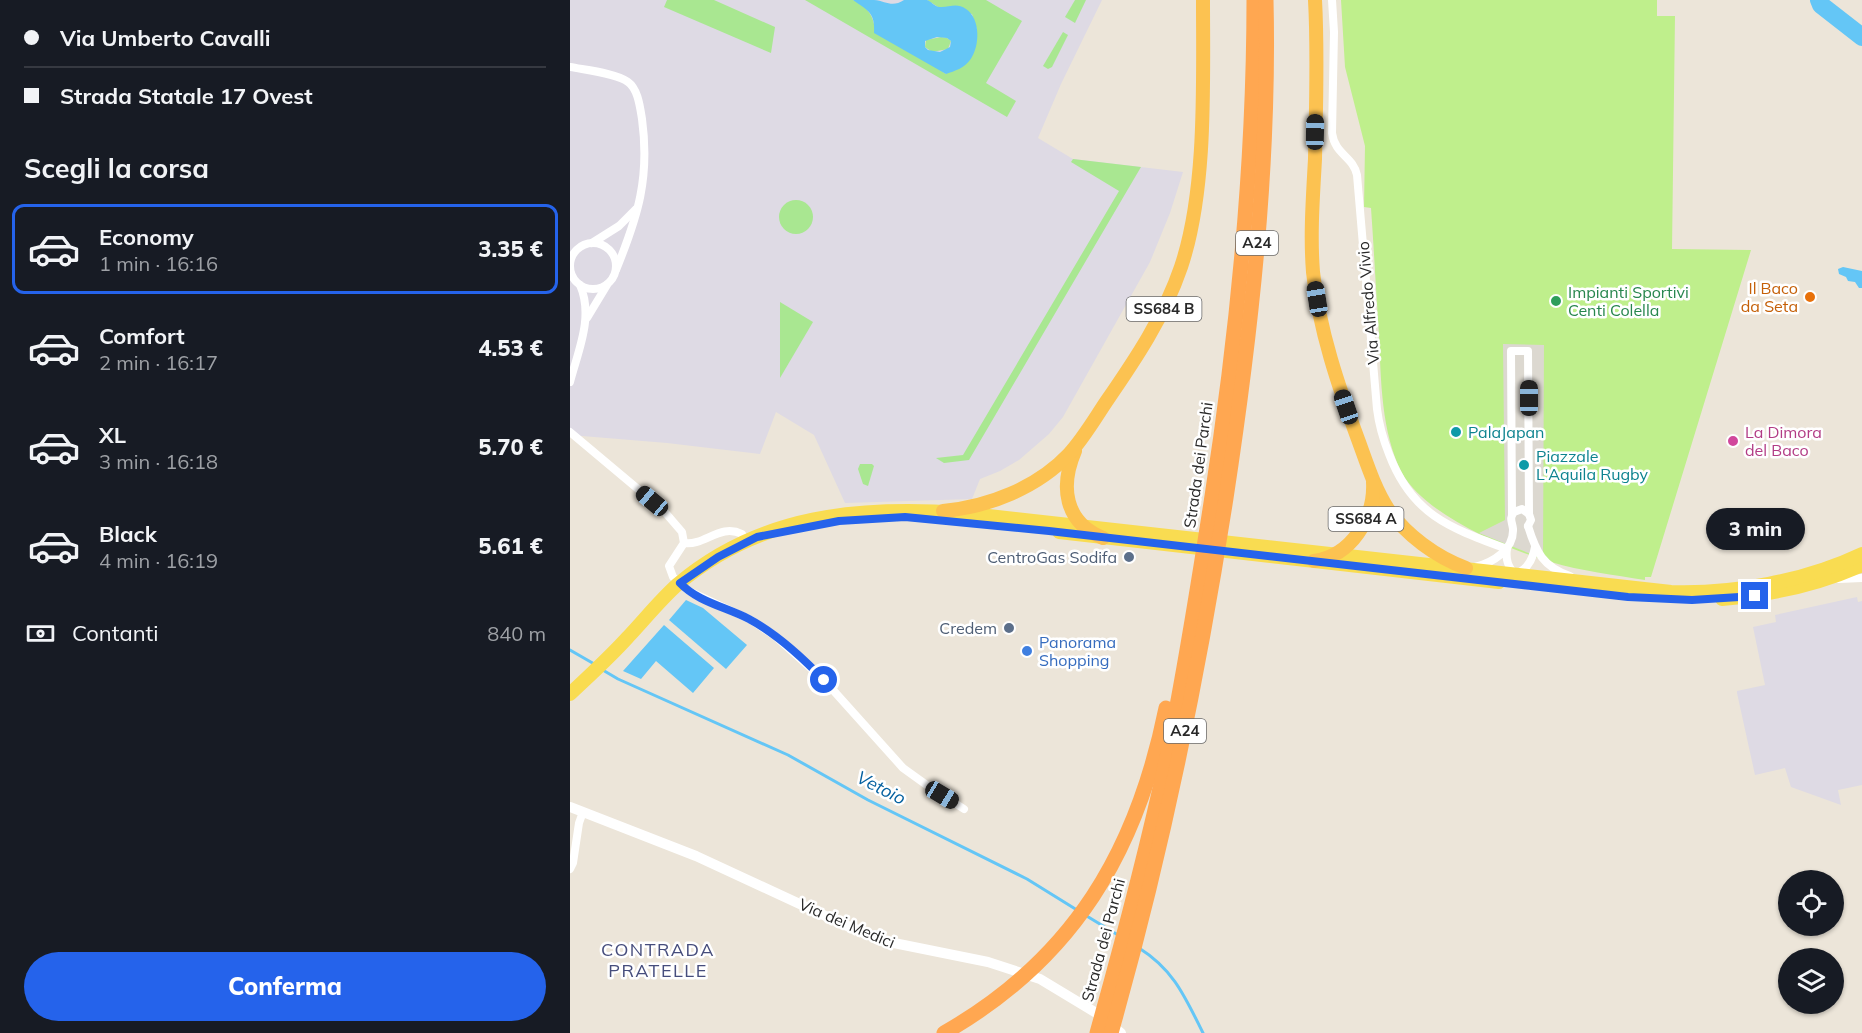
<!DOCTYPE html>
<html lang="it">
<head>
<meta charset="utf-8">
<style>
  :root { --surface:#171b24; --page:#20242c; --text:#f1f3f6; --muted:#9ea1a6; --line:#363941; --accent:#2563eb }
  body { margin:0; font-family:Mulish,sans-serif; background:var(--page); color:var(--text); height:100vh; display:flex; flex-direction:column; font-size:22px; white-space:nowrap }
  * { box-sizing:border-box; margin:0 }
  p { font-size:20px; color:var(--muted) }
  .icon { flex:none; width:33px; height:33px; fill:none; stroke:currentColor; stroke-width:2; stroke-linecap:round; stroke-linejoin:round }
  .map { position:relative; flex:1; overflow:hidden }
  .drawer { display:flex; flex-direction:column; background:var(--surface); width:570px }
  .drawer>* { flex:none }
  .guide { display:grid; align-content:center; height:132px; padding:0 24px; background:var(--surface) }
  .controls { position:absolute; left:1208px; top:870px; display:grid; gap:12px }
  .controls a { display:grid; place-items:center; width:66px; height:66px; border-radius:50%; background:var(--surface); box-shadow:0 2px 4px #0004; font-size:30px }
  .end { position:absolute; width:27px; height:27px; margin:-14px; border:8px solid #2563eb; background:#fff; box-shadow:0 0 0 3px #fff }
  .from { border-radius:50% }
  .bubble { position:absolute; height:42px; border-radius:21px; background:var(--surface); box-shadow:0 2px 4px #0004; font-size:20px; font-weight:800; line-height:42px; text-align:center }
  .car { position:absolute; width:18px; height:36px; margin:-18px -9px; border-radius:8px; box-shadow:0 0 4px 2px #0007; background:linear-gradient(#222 24%,#8ab4d8 0 40%,#222 0 76%,#8ab4d8 0 86%,#222 0) }
  .guide b { display:flex; align-items:center; gap:21px; height:57px; font-size:22px }
  .guide b+b { border-top:2px solid var(--line) }
  .guide i { width:15px; height:15px; background:var(--text) }
  ul { padding:0; list-style:none }
  li { display:flex; align-items:center; gap:18px; height:90px; margin:0 12px 9px; padding:0 12px; border:3px solid transparent; border-radius:12px }
  li div { flex:1 }
  li b { display:block; font-size:22px }
  li em { font-style:normal; font-weight:800 }
  li.active { border-color:var(--accent) }
  li>.icon { width:54px; height:54px; stroke-width:1.5 }
  h2 { padding:0 24px; font-size:27px; line-height:72px }
  .pay { display:flex; align-items:center; gap:15px; height:66px; padding:0 24px; font-size:22px }
  .pay p { margin-inline-start:auto }
  .action { display:flex; gap:12px; margin-top:auto; padding:12px 24px }
  .action a { flex:1; height:69px; border-radius:36px; background:var(--accent); color:#fff; font-size:24px; font-weight:800; line-height:69px; text-align:center }
  main { display:flex; flex:1; min-height:0 }
  .map>svg:first-child { display:block }
  .industrial { fill:#dedae4 }
  .green { fill:#a9e791 }
  .pitch { fill:#bfef8c }
  .plaza { fill:#dcd8d0 }
  .water { fill:#64c6f6; fill-rule:evenodd }
  .lines { fill:none; stroke-linecap:round; stroke-linejoin:round }
  .stream { stroke:#64c6f6; stroke-width:3 }
  .river { stroke:#64c6f6; stroke-width:18 }
  .minor { stroke:#fff; stroke-width:8 }
  .tertiary { stroke:#fff; stroke-width:10 }
  .primary { stroke:#f9dc51; stroke-width:14 }
  .trunk { stroke:#fcc251; stroke-width:14 }
  .motorway { stroke:#ffa751; stroke-width:15 }
  .route { stroke:#2563eb; stroke-width:8 }
  .food-dot { fill:#e8710a; stroke:#fff; stroke-width:2 }
  .leisure-dot { fill:#2e9e5b; stroke:#fff; stroke-width:2 }
  .culture-dot { fill:#0f9aa8; stroke:#fff; stroke-width:2 }
  .hotel-dot { fill:#d1479c; stroke:#fff; stroke-width:2 }
  .service-dot { fill:#5c6f8a; stroke:#fff; stroke-width:2 }
  .shop-dot { fill:#3f7fe0; stroke:#fff; stroke-width:2 }
  .labels { text-anchor:middle; stroke-width:5; stroke-linejoin:round; paint-order:stroke }
  .shield { fill:#fff; stroke:#696969; stroke-width:1.5 }
  .shield-label { font-size:15px; font-weight:bold; fill:#292929 }
  .food-label { font-size:16px; fill:#c56008; stroke:#fff; text-anchor:end }
  .leisure-label { font-size:16px; fill:#27864d; stroke:#fff; text-anchor:start }
  .street-label { font-size:16px; fill:#292929; stroke:#fff }
  .culture-label { font-size:16px; fill:#0d838f; stroke:#fff; text-anchor:start }
  .hotel-label { font-size:16px; fill:#b23c85; stroke:#fff; text-anchor:start }
  .service-label { font-size:16px; fill:#4e5e75; stroke:#fff; text-anchor:end }
  .shop-label { font-size:16px; fill:#366cbe; stroke:#fff; text-anchor:start }
  .water-label { font-size:18px; font-style:italic; fill:#0561a0; stroke:#fff }
  .neighbourhood-label { font-size:18px; letter-spacing:1.5px; fill:#464d7c; stroke:#fff }
</style>
</head>
<body>
<main>
<section class="drawer">
<div class="guide">
<b><i class="from"></i>Via Umberto Cavalli</b>
<b><i></i>Strada Statale 17 Ovest</b>
</div>
<h2>Scegli la corsa</h2>
<ul>
<li class="active"><svg class="icon" aria-label="car" viewBox="0 0 24 24"><path d="M5 17H2v-5l4-1 3-4h7l3 4 3 1v5h-3M9 17h6M6 11h13"/><circle cx="7" cy="17" r="2"/><circle cx="17" cy="17" r="2"/></svg><div><b>Economy</b><p>1 min · 16:16</p></div><em>3.35 €</em></li>
<li><svg class="icon" aria-label="car" viewBox="0 0 24 24"><path d="M5 17H2v-5l4-1 3-4h7l3 4 3 1v5h-3M9 17h6M6 11h13"/><circle cx="7" cy="17" r="2"/><circle cx="17" cy="17" r="2"/></svg><div><b>Comfort</b><p>2 min · 16:17</p></div><em>4.53 €</em></li>
<li><svg class="icon" aria-label="car" viewBox="0 0 24 24"><path d="M5 17H2v-5l4-1 3-4h7l3 4 3 1v5h-3M9 17h6M6 11h13"/><circle cx="7" cy="17" r="2"/><circle cx="17" cy="17" r="2"/></svg><div><b>XL</b><p>3 min · 16:18</p></div><em>5.70 €</em></li>
<li><svg class="icon" aria-label="car" viewBox="0 0 24 24"><path d="M5 17H2v-5l4-1 3-4h7l3 4 3 1v5h-3M9 17h6M6 11h13"/><circle cx="7" cy="17" r="2"/><circle cx="17" cy="17" r="2"/></svg><div><b>Black</b><p>4 min · 16:19</p></div><em>5.61 €</em></li>
</ul>
<div class="pay"><svg class="icon" aria-label="cash" viewBox="0 0 24 24"><path d="M3 7h18v10H3z"/><circle cx="12" cy="12" r="2"/></svg>Contanti<p>840 m</p></div>
<div class="action"><a>Conferma</a></div>
</section>
<div class="map">
<svg width="1292" height="1033" viewBox="0 0 1292 1033">
  <rect width="100%" height="100%" fill="#ece5d9"/>
  <g class="industrial">
    <polygon points="0,0 532,0 491,84 468,138 503,159 613,172 600,213 580,262 493,417 479,434 449,460 430,471 410,479 402,499 275,503 244,435 206,412 190,454 97,443 0,435"/>
    <polygon points="1287,597 1288,602 1292,601 1292,785 1268,790 1271,805 1221,787 1215,768 1185,775 1167,693 1167,691 1195,685 1183,627 1206,622 1205,615"/>
  </g>
  <g class="green">
    <polygon points="97,0 144,0 205,27 201,53 94,7"/>
    <path d="M235,0c11,0 40,0 48,0 11,4 19,13 21,24l72,50 31,-44 -5,-16 -34,-7 -11,-7h59l36,21 -36,62 30,18 -9,16z"/>
    <polygon points="505,0 516,0 505,23 495,17"/>
    <polygon points="493,32 498,35 482,67 478,69 473,66"/>
    <polygon points="371,37 377,38 381,41 378,49 362,52 355,47 356,40"/>
    <polygon points="503,159 571,167 399,460 374,463 366,458 393,455 549,191 501,162"/>
    <circle cx="226" cy="217" r="17"/>
    <polygon points="210,302 243,322 210,378"/>
    <polygon points="290,464 302,464 304,466 298,486 293,484 288,469"/>
  </g>
  <path class="pitch" d="M771,0h316v16h18l-3,233 79,1 -100,327h-6v3c-31,-5 -64,-9 -94,-18 -44,-13 -126,-47 -149,-89 -21,-41 -21,-93 -23,-138 -3,-43 -5,-85 -8,-127l-7,-1 1,-61 -20,-79z"/>
  <polygon class="plaza" points="933,344 974,345 973,559 909,533 935,520"/>
  <g class="water">
    <path d="M283,0c7,0 14,0 21,0 12,1 18,8 30,0 6,0 17,0 23,0 5,2 7,6 12,7 10,1 17,-5 27,2 15,10 14,38 4,51 -6,8 -15,11 -24,14l-72,-41c1,-21 -6,-22 -21,-33zM367,37l10,1 4,3 -1,6 -10,5 -12,-2 -3,-3v-6z"/>
    <polygon points="1273,267 1292,271 1292,288 1289,288 1285,282 1278,281 1276,277 1269,274 1268,269"/>
    <polygon points="116,600 133,608 177,645 156,669 99,620"/>
    <polygon points="94,625 144,668 123,693 86,661 71,679 53,671"/>
  </g>
  <g class="lines">
    <g class="stream">
      <polyline points="0,650 26,665"/>
      <polyline points="31,669 48,679 218,755 298,800 457,879 507,910"/>
      <polyline points="515,915 548,935"/>
      <path d="M569,948c35,22 46,49 64,85"/>
    </g>
    <polyline class="river" points="1249,0 1251,5 1292,37"/>
    <g class="minor">
      <path d="M762,0l2,32 -2,101c3,22 21,23 25,42l20,234c2,16 6,30 12,45 23,61 61,74 118,95 -3,19 9,27 23,37"/>
      <path d="M0,67c15,3 46,6 58,15 10,7 12,25 14,37 8,59 -4,97 -26,151"/>
      <polyline points="22,243 49,226 66,209"/>
      <circle cx="23" cy="266" r="23"/>
      <polyline points="17,318 37,285"/>
      <path d="M0,382c8,-31 24,-65 10,-97"/>
      <polyline points="0,432 93,510 112,532 114,543 99,566 103,577 119,591 181,620 205,636 254,680 333,768 358,786 394,809"/>
      <polyline points="942,514 941,351 958,351 959,514"/>
      <path d="M958,526c8,26 15,41 42,50"/>
      <path d="M114,543c21,3 36,-20 58,-9l4,8"/>
      <path d="M905,567c17,-4 39,-17 38,-38 -1,-8 -4,-10 1,-17l8,-3 7,5 2,6 -3,6"/>
      <path d="M946,574c12,-5 17,-15 19,-27"/>
      <polyline points="1269,579 1292,578"/>
      <polyline points="0,869 3,863 9,823 13,812"/>
    </g>
    <polyline class="tertiary" points="0,807 126,856 275,925 314,941 418,962 470,979 528,1014 551,1033"/>
    <g class="primary">
      <polyline points="489,532 929,582"/>
      <path d="M1152,599c48,-4 95,-14 140,-34"/>
      <path d="M0,694c20,-19 40,-37 58,-57 17,-18 32,-37 50,-53 83,-70 182,-78 284,-71l709,79c63,2 134,-11 191,-38"/>
    </g>
    <g class="trunk">
      <path d="M745,0c3,53 1,106 0,159 -2,37 -5,75 -2,113 6,58 26,116 46,170 8,22 16,47 29,67 18,26 48,48 78,59"/>
      <path d="M505,451c-15,35 -11,71 28,87"/>
      <path d="M373,511c45,-4 94,-23 126,-57 14,-15 25,-34 37,-52 29,-42 58,-85 75,-135 26,-77 22,-185 22,-267"/>
      <path d="M744,561c37,-5 61,-43 59,-79"/>
    </g>
    <g class="motorway">
      <path d="M374,1033c130,-74 193,-182 222,-325"/>
      <path d="M527,1033c26,-93 51,-187 71,-281 17,-82 30,-166 43,-249 26,-167 43,-334 43,-503"/>
      <path d="M541,1033c50,-176 87,-354 115,-535 25,-164 44,-332 40,-498"/>
    </g>
  </g>
  <g class="lines">
    <path class="route" d="M254,680c-22,-23 -47,-46 -75,-61 -23,-12 -51,-17 -69,-36l38,-26 39,-20 82,-16 66,-4 144,14 579,66 64,3 63,-4"/>
  </g>
  <circle class="food-dot" cx="1240" cy="297" r="6"/>
  <circle class="leisure-dot" cx="986" cy="301" r="6"/>
  <g class="culture-dot">
    <circle cx="886" cy="432" r="6"/>
    <circle cx="954" cy="465" r="6"/>
  </g>
  <circle class="hotel-dot" cx="1163" cy="441" r="6"/>
  <g class="service-dot">
    <circle cx="559" cy="557" r="6"/>
    <circle cx="439" cy="628" r="6"/>
  </g>
  <circle class="shop-dot" cx="457" cy="651" r="6"/>
  <g class="labels">
    <g class="shield">
      <rect x="666" y="231" width="42" height="24" rx="4.5"/>
      <rect x="556.5" y="297" width="75" height="24" rx="4.5"/>
      <rect x="758.5" y="507" width="75" height="24" rx="4.5"/>
      <rect x="594" y="719" width="42" height="24" rx="4.5"/>
    </g>
    <g class="shield-label">
      <text x="687" y="248">A24</text>
      <text x="594" y="314">SS684 B</text>
      <text x="796" y="524">SS684 A</text>
      <text x="615" y="736">A24</text>
    </g>
    <g class="food-label">
      <text x="1228" y="294">Il Baco<tspan x="1228" dy="18">da Seta</tspan></text>
    </g>
    <g class="leisure-label">
      <text x="998" y="298">Impianti Sportivi<tspan x="998" dy="18">Centi Colella</tspan></text>
    </g>
    <g class="street-label">
      <text transform="translate(798 303) rotate(-95)" y="6">Via Alfredo Vivio</text>
      <text transform="translate(628 465) rotate(-82)" y="6">Strada dei Parchi</text>
      <text transform="translate(277 923) rotate(23)" y="6">Via dei Medici</text>
      <text transform="translate(533 940) rotate(-75)" y="6">Strada dei Parchi</text>
    </g>
    <g class="culture-label">
      <text x="898" y="438">PalaJapan</text>
      <text x="966" y="462">Piazzale<tspan x="966" dy="18">L'Aquila Rugby</tspan></text>
    </g>
    <g class="hotel-label">
      <text x="1175" y="438">La Dimora<tspan x="1175" dy="18">del Baco</tspan></text>
    </g>
    <g class="service-label">
      <text x="547" y="563">CentroGas Sodifa</text>
      <text x="427" y="634">Credem</text>
    </g>
    <g class="shop-label">
      <text x="469" y="648">Panorama<tspan x="469" dy="18">Shopping</tspan></text>
    </g>
    <g class="water-label">
      <text transform="translate(311 788) rotate(27)" y="6">Vetoio</text>
    </g>
    <g class="neighbourhood-label">
      <text x="88" y="956">CONTRADA<tspan x="88" dy="21">PRATELLE</tspan></text>
    </g>
  </g>
</svg>
<div class="controls">
<a><svg class="icon" aria-label="locate" viewBox="0 0 24 24"><circle cx="12" cy="12" r="6"/><path d="M12 2v4M12 18v4M2 12h4M18 12h4"/></svg></a>
<a><svg class="icon" aria-label="layers" viewBox="0 0 24 24"><path d="M12 4l9 5-9 5-9-5zM3 14l9 5 9-5"/></svg></a>
</div>
<i class="end from" style="left:254px;top:680px"></i>
<i class="end" style="left:1185px;top:596px"></i>
<div class="bubble" style="left:1136px;top:508px;width:99px">3 min</div>
<i class="car" style="left:745px;top:132px;rotate:1deg"></i>
<i class="car" style="left:747px;top:299px;rotate:351deg"></i>
<i class="car" style="left:959px;top:398px;rotate:0deg"></i>
<i class="car" style="left:776px;top:407px;rotate:341deg"></i>
<i class="car" style="left:82px;top:501px;rotate:310deg"></i>
<i class="car" style="left:372px;top:795px;rotate:121deg"></i>
</div>
</main>
</body>
</html>
